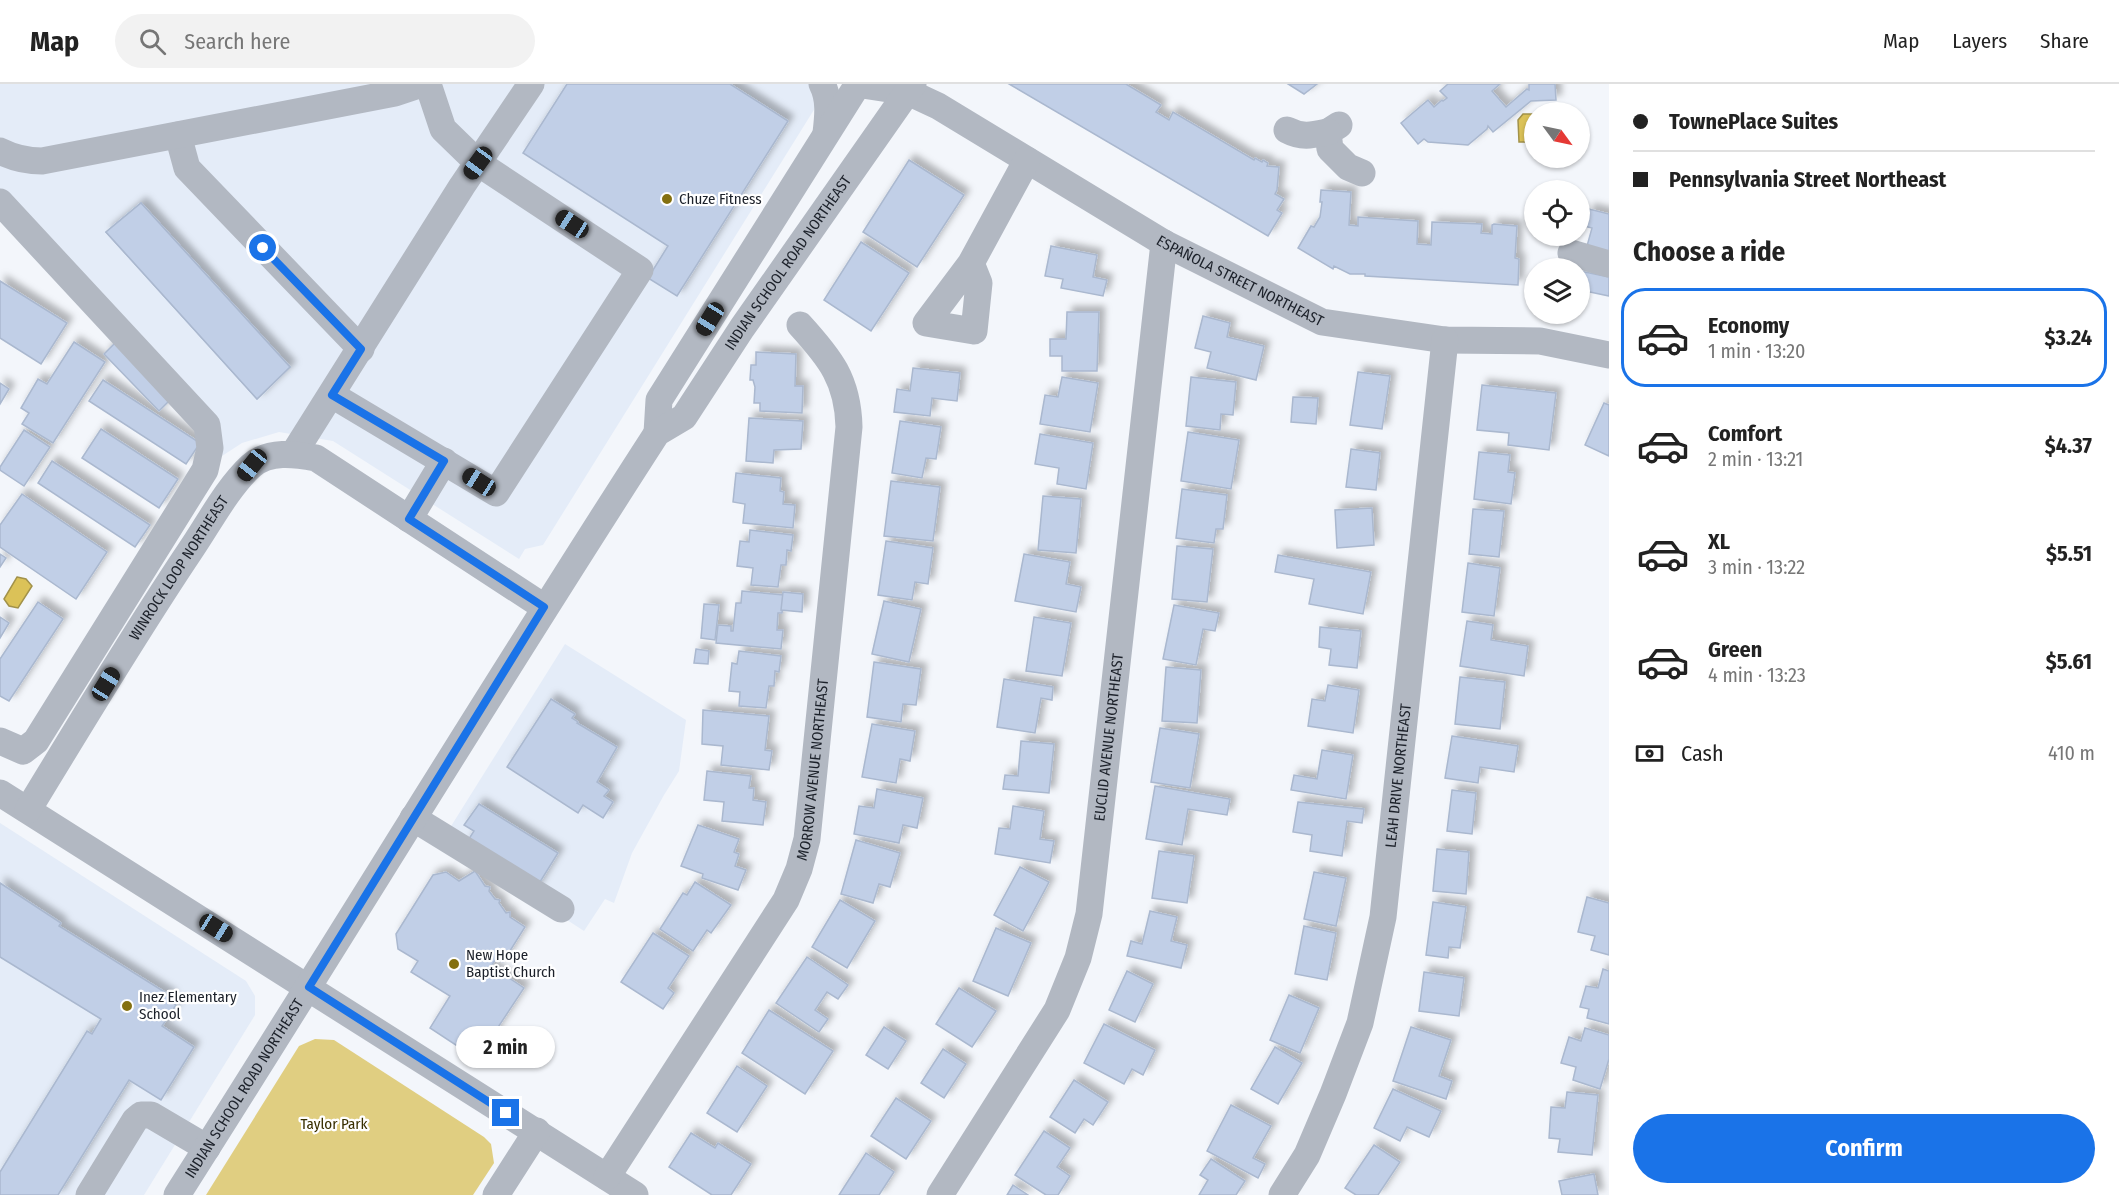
<!DOCTYPE html>
<html lang="en">
<head>
<meta charset="utf-8">
<style>
  :root { --surface:#fff; --page:#f2f2f2; --text:#222; --muted:#767676; --line:#e0e0e0; --accent:#1a73e8 }
  body { margin:0; font-family:"Fira Sans Condensed",sans-serif; background:var(--page); color:var(--text); height:100vh; display:flex; flex-direction:column; font-size:22px; white-space:nowrap }
  * { box-sizing:border-box; margin:0 }
  p { font-size:20px; color:var(--muted) }
  .icon { flex:none; width:33px; height:33px; fill:none; stroke:currentColor; stroke-width:2; stroke-linecap:round; stroke-linejoin:round }
  .map { position:relative; flex:1; overflow:hidden }
  .drawer { display:flex; flex-direction:column; background:var(--surface); width:510px }
  .drawer>* { flex:none }
  .guide { display:grid; align-content:center; height:132px; padding:0 24px; background:var(--surface) }
  .needle { width:39px; rotate:123deg }
  .tools { position:absolute; left:1524px; top:18px; display:grid; gap:12px }
  .tools a { display:grid; place-items:center; width:66px; height:66px; border-radius:50%; background:var(--surface); box-shadow:0 2px 4px #0004; font-size:30px }
  .end { position:absolute; width:27px; height:27px; margin:-14px; border:8px solid #1a73e8; background:#fff; box-shadow:0 0 0 3px #fff }
  .from { border-radius:50% }
  .bubble { position:absolute; height:42px; border-radius:21px; background:var(--surface); box-shadow:0 2px 4px #0004; font-size:20px; font-weight:700; line-height:42px; text-align:center }
  .car { position:absolute; width:18px; height:36px; margin:-18px -9px; border-radius:8px; box-shadow:0 0 4px 2px #0007; background:linear-gradient(#222 24%,#8ab4d8 0 40%,#222 0 76%,#8ab4d8 0 86%,#222 0) }
  .guide b { display:flex; align-items:center; gap:21px; height:57px; font-size:22px }
  .guide b+b { border-top:2px solid var(--line) }
  .guide i { width:15px; height:15px; background:var(--text) }
  ul { padding:0; list-style:none }
  li { display:flex; align-items:center; gap:18px; height:99px; margin:0 12px 9px; padding:0 12px; border:3px solid transparent; border-radius:24px }
  li div { flex:1 }
  li b { display:block; font-size:22px }
  li em { font-style:normal; font-weight:700 }
  li.current { border-color:var(--accent) }
  li>.icon { width:54px; height:54px; stroke-width:1.5 }
  h2 { padding:0 24px; font-size:27px; line-height:72px }
  .pay { display:flex; align-items:center; gap:15px; height:66px; padding:0 24px; font-size:22px }
  .pay p { margin-inline-start:auto }
  .primary-button { display:flex; gap:12px; margin-top:auto; padding:12px 24px }
  .primary-button a { flex:1; height:69px; border-radius:36px; background:var(--accent); color:#fff; font-size:24px; font-weight:700; line-height:69px; text-align:center }
  header { display:flex; align-items:center; gap:36px; box-sizing:border-box; height:84px; padding:0 30px; background:var(--surface); border-bottom:2px solid var(--line) }
  header strong { font-size:28px }
  nav { display:flex; gap:33px; margin-inline-start:auto; font-size:21px }
  .search { width:420px; height:54px; background:var(--page); display:flex; align-items:center; gap:15px; box-sizing:border-box; padding:0 21px; border-radius:33px; color:var(--muted); font-size:22px }
  main { display:flex; flex:1; min-height:0 }
  .map>svg:first-child { display:block }
  .built { fill:#e4ecf8 }
  .green { fill:#e0ce81 }
  .water { fill:#dbc258; stroke:#a2924a; stroke-width:1.5 }
  .building { fill:#c1cfe7; stroke:#aab8cf; stroke-width:1.5; filter:url(#shadow) }
  .lines { fill:none; stroke-linecap:round; stroke-linejoin:round }
  .minor { stroke:#b2b8c2; stroke-width:27 }
  .route { stroke:#1a73e8; stroke-width:8 }
  .poi-dot { fill:#847010; stroke:#fff; stroke-width:2 }
  .labels { text-anchor:middle; stroke-width:4.5; stroke-linejoin:round; paint-order:stroke }
  .poi-label { font-size:15px; fill:#1c212a; stroke:#fff; text-anchor:start }
  .street-label { font-size:15px; fill:#1c212a; stroke:#fff }
  .park-label { font-size:15px; fill:#392f00; stroke:#fff }
</style>
</head>
<body>
<header>
<strong>Map</strong>
<div class="search"><svg class="icon" aria-label="search" viewBox="0 0 24 24"><circle cx="10" cy="10" r="6"/><path d="M15 15l6 6"/></svg>Search here</div>
<nav><a>Map</a><a>Layers</a><a>Share</a></nav>
</header>
<main>
<div class="map">
<svg width="1609" height="1111" viewBox="0 0 1609 1111">
  <defs>
    <filter id="shadow"><feDropShadow dx="5.5" dy="-5.5" stdDeviation="3" flood-color="#0004"/></filter>
  </defs>
  <rect width="100%" height="100%" fill="#f3f6fb"/>
  <g class="built">
    <polygon points="0,0 830,0 543,461 525,465 519,475 333,357 279,348 242,359 222,372 0,113"/>
    <polygon points="565,560 686,636 679,687 664,711 632,769 614,819 605,815 584,847 443,755"/>
    <polygon points="0,739 246,897 255,912 255,931 144,1111 0,1111"/>
  </g>
  <polygon class="green" points="315,955 334,956 484,1053 491,1060 494,1079 473,1111 206,1111 299,962"/>
  <g class="water">
    <polygon points="1523,30 1534,30 1534,58 1519,58 1518,36"/>
    <polygon points="17,493 26,495 32,502 18,524 9,522 4,515"/>
  </g>
  <g class="building">
    <polygon points="567,0 730,0 788,37 677,212 648,194 668,162 523,69"/>
    <polygon points="1009,0 1126,0 1161,21 1156,28 1169,36 1173,28 1254,76 1255,74 1262,78 1263,76 1268,79 1267,82 1279,83 1277,106 1275,110 1284,115 1277,126 1282,129 1268,152"/>
    <polygon points="1288,0 1317,0 1304,10"/>
    <polygon points="1448,0 1500,0 1492,7 1506,23 1527,5 1529,6 1529,0 1555,0 1556,16 1531,17 1493,48 1488,42 1487,45 1468,61 1428,58 1424,55 1418,60 1401,39 1428,16 1434,23 1442,16 1443,17 1447,14 1440,7"/>
    <polygon points="909,76 964,111 917,183 863,148"/>
    <polygon points="1321,106 1351,108 1349,141 1358,142 1358,133 1418,137 1417,160 1431,161 1432,138 1482,140 1481,149 1492,150 1492,141 1494,140 1517,142 1515,174 1519,175 1518,201 1365,192 1365,190 1350,190 1334,182 1333,185 1298,164 1311,142 1314,143 1320,133 1322,118 1320,118"/>
    <polygon points="141,119 290,283 257,315 106,148"/>
    <polygon points="141,119 290,283 257,315 106,148"/>
    <polygon points="1589,125 1609,130 1609,168 1587,162 1592,144 1584,142"/>
    <polygon points="861,158 909,189 871,247 824,216"/>
    <polygon points="1051,162 1097,171 1093,193 1107,196 1103,212 1061,204 1063,195 1045,192"/>
    <polygon points="1580,187 1609,193 1609,212 1580,206"/>
    <polygon points="0,197 67,239 41,280 0,254"/>
    <polygon points="1067,228 1099,228 1097,287 1062,287 1062,272 1050,272 1050,255 1066,255"/>
    <polygon points="1203,232 1230,239 1227,253 1264,262 1256,296 1207,284 1211,268 1195,264"/>
    <polygon points="74,258 105,278 53,359 22,340 29,329 21,324 38,295 47,300"/>
    <polygon points="115,259 170,316 159,327 104,270"/>
    <polygon points="756,268 796,270 795,302 803,302 802,329 760,327 760,319 754,319 755,303 753,296 750,296 751,281 756,281"/>
    <polygon points="913,284 960,289 957,317 932,314 930,332 894,328 897,305 910,307"/>
    <polygon points="1358,288 1390,292 1382,345 1350,341"/>
    <polygon points="1062,293 1098,299 1090,348 1040,340 1045,311 1058,313"/>
    <polygon points="1191,293 1236,298 1233,331 1221,330 1220,346 1186,342"/>
    <polygon points="103,296 200,359 186,380 89,317"/>
    <polygon points="0,299 9,305 0,320"/>
    <polygon points="1482,301 1556,309 1549,366 1508,361 1509,349 1477,346"/>
    <polygon points="1293,313 1318,314 1316,340 1291,338"/>
    <polygon points="1604,319 1609,321 1609,372 1585,361"/>
    <polygon points="749,334 803,337 801,365 774,366 773,379 746,377"/>
    <polygon points="900,337 941,343 936,375 926,374 922,394 892,389"/>
    <polygon points="101,345 178,395 159,424 82,374"/>
    <polygon points="24,346 50,363 24,402 0,386 0,383"/>
    <polygon points="1188,348 1239,356 1231,405 1181,397"/>
    <polygon points="1040,350 1093,359 1086,405 1057,400 1059,384 1035,380"/>
    <polygon points="1351,365 1380,369 1376,406 1346,403"/>
    <polygon points="1479,368 1510,371 1508,388 1515,389 1511,420 1474,415"/>
    <polygon points="52,377 150,441 135,463 38,399"/>
    <polygon points="736,389 781,394 780,407 784,408 783,420 795,421 793,444 743,439 745,420 733,418"/>
    <polygon points="891,397 940,403 933,457 884,452"/>
    <polygon points="1182,405 1227,411 1223,445 1216,445 1214,459 1176,454"/>
    <polygon points="22,410 107,468 76,515 0,463 0,441"/>
    <polygon points="1043,412 1081,415 1076,469 1038,466"/>
    <polygon points="1372,424 1374,461 1337,464 1335,426"/>
    <polygon points="1473,425 1504,427 1499,473 1469,470"/>
    <polygon points="750,446 793,451 791,467 787,466 786,481 781,481 778,503 751,501 753,484 737,482 740,457 749,458"/>
    <polygon points="886,457 933,464 928,500 915,498 912,516 878,511"/>
    <polygon points="1177,462 1213,465 1207,518 1172,515"/>
    <polygon points="0,470 6,474 0,483"/>
    <polygon points="1024,470 1070,478 1066,500 1081,503 1076,528 1015,517"/>
    <polygon points="1278,471 1371,488 1363,530 1309,520 1314,495 1275,488"/>
    <polygon points="1468,479 1500,484 1494,532 1462,528"/>
    <polygon points="742,507 784,511 782,529 778,529 777,546 783,546 781,565 716,559 718,541 731,542 731,547 733,547 736,519 741,519"/>
    <polygon points="783,508 803,510 802,528 781,526"/>
    <polygon points="884,517 921,525 909,578 872,570"/>
    <polygon points="38,518 63,535 9,617 0,612 0,575"/>
    <polygon points="704,520 719,521 715,556 701,554"/>
    <polygon points="1174,521 1219,529 1215,547 1203,545 1196,581 1163,575"/>
    <polygon points="0,533 9,539 0,554"/>
    <polygon points="1034,533 1071,539 1062,592 1026,587"/>
    <polygon points="1467,537 1493,541 1491,556 1528,562 1524,592 1460,582"/>
    <polygon points="1320,543 1361,547 1357,584 1329,581 1331,565 1319,563"/>
    <polygon points="696,565 709,567 708,580 694,579"/>
    <polygon points="739,567 781,572 779,588 775,587 774,602 769,602 766,624 739,622 740,608 729,607 732,579 737,580"/>
    <polygon points="874,578 921,585 916,621 903,620 901,638 867,633"/>
    <polygon points="1166,583 1201,586 1197,639 1162,637"/>
    <polygon points="1460,593 1505,598 1500,645 1455,640"/>
    <polygon points="1004,595 1053,603 1052,616 1041,614 1035,649 997,643"/>
    <polygon points="1328,601 1359,606 1353,649 1308,642 1312,615 1325,617"/>
    <polygon points="551,615 575,630 572,634 578,638 577,639 617,663 597,698 609,706 604,712 613,718 603,734 583,721 578,729 507,683"/>
    <polygon points="703,626 769,632 765,666 772,667 769,686 721,681 723,662 702,660"/>
    <polygon points="872,640 915,647 910,677 900,675 896,699 862,693"/>
    <polygon points="1160,644 1199,650 1190,704 1151,698"/>
    <polygon points="1452,652 1518,662 1514,688 1480,683 1478,699 1445,694"/>
    <polygon points="1021,657 1054,660 1049,709 1003,705 1005,691 1018,692"/>
    <polygon points="1322,666 1353,671 1346,715 1291,706 1294,691 1317,695"/>
    <polygon points="707,687 751,692 749,704 754,704 753,716 766,718 763,741 722,737 724,718 704,716"/>
    <polygon points="1155,702 1230,715 1227,731 1188,725 1182,761 1146,755"/>
    <polygon points="877,705 923,714 917,744 903,741 899,759 854,750 859,722 874,724"/>
    <polygon points="1452,706 1476,709 1472,750 1447,747"/>
    <polygon points="1298,718 1364,725 1362,739 1347,737 1342,772 1310,767 1312,751 1293,748"/>
    <polygon points="479,720 558,769 535,806 465,761 474,747 464,741"/>
    <polygon points="1013,722 1044,727 1040,755 1054,757 1050,779 995,770 999,744 1010,745"/>
    <polygon points="698,741 739,755 734,768 739,770 735,782 746,786 738,806 702,794 703,790 681,782"/>
    <polygon points="856,756 900,769 890,803 879,800 873,819 841,810"/>
    <polygon points="1437,765 1469,768 1466,810 1433,807"/>
    <polygon points="1159,767 1194,772 1187,819 1152,814"/>
    <polygon points="1020,783 1049,798 1023,847 994,831"/>
    <polygon points="475,787 485,802 490,803 489,807 495,815 500,816 499,819 506,829 510,828 510,833 525,843 503,878 496,875 491,882 524,904 477,975 430,944 450,912 411,888 418,877 398,865 396,850 433,791 446,788 459,797"/>
    <polygon points="1314,788 1346,794 1336,842 1304,835"/>
    <polygon points="695,798 731,821 711,849 707,846 693,867 660,845 683,809 687,811"/>
    <polygon points="0,799 61,839 59,842 171,912 168,916 176,921 162,942 194,963 161,1016 129,996 58,1111 0,1111 0,1088 87,947 92,950 101,935 0,873"/>
    <polygon points="1587,813 1609,819 1609,871 1591,866 1595,852 1578,848"/>
    <polygon points="840,816 875,837 847,884 812,863"/>
    <polygon points="1433,818 1466,823 1460,864 1449,863 1448,874 1426,871"/>
    <polygon points="1150,827 1177,833 1171,857 1187,861 1181,884 1127,872 1131,857 1142,860"/>
    <polygon points="1304,842 1336,849 1327,896 1295,890"/>
    <polygon points="996,844 1031,859 1008,912 973,897"/>
    <polygon points="653,849 689,872 668,904 674,909 663,925 621,898"/>
    <polygon points="807,873 848,901 838,915 827,908 815,926 828,935 819,948 776,919"/>
    <polygon points="1603,885 1609,887 1609,940 1587,934 1589,925 1580,923 1586,902 1598,904"/>
    <polygon points="1127,887 1153,900 1135,938 1109,926"/>
    <polygon points="1424,888 1464,894 1459,932 1419,927"/>
    <polygon points="959,904 996,927 972,963 936,940"/>
    <polygon points="1289,911 1319,924 1300,969 1270,956"/>
    <polygon points="769,926 833,967 805,1010 742,969"/>
    <polygon points="1104,940 1155,966 1143,991 1132,985 1124,1000 1084,979"/>
    <polygon points="884,943 906,957 888,985 866,971"/>
    <polygon points="1411,943 1451,956 1439,992 1452,997 1446,1015 1393,997"/>
    <polygon points="1585,944 1609,951 1609,975 1600,1005 1573,996 1576,983 1561,979 1569,953 1581,957"/>
    <polygon points="1275,963 1302,979 1278,1020 1251,1005"/>
    <polygon points="943,965 966,980 944,1014 921,999"/>
    <polygon points="737,982 767,1002 737,1048 707,1029"/>
    <polygon points="1074,996 1108,1018 1093,1041 1084,1035 1075,1049 1050,1033"/>
    <polygon points="1393,1005 1441,1027 1429,1053 1407,1043 1400,1057 1374,1044"/>
    <polygon points="1567,1008 1598,1011 1592,1071 1558,1068 1560,1055 1549,1054 1551,1023 1565,1024"/>
    <polygon points="896,1014 931,1037 906,1075 871,1052"/>
    <polygon points="1231,1021 1271,1042 1253,1074 1265,1080 1258,1094 1207,1067"/>
    <polygon points="1044,1047 1070,1064 1057,1083 1070,1092 1058,1111 1046,1111 1015,1091"/>
    <polygon points="691,1049 715,1064 718,1059 751,1080 731,1111 712,1111 669,1083"/>
    <polygon points="1374,1061 1400,1078 1378,1111 1356,1111 1345,1104"/>
    <polygon points="866,1069 894,1088 879,1111 839,1111"/>
    <polygon points="1211,1075 1245,1097 1236,1111 1199,1111 1208,1096 1200,1091"/>
    <polygon points="1594,1090 1598,1111 1562,1111 1559,1097"/>
    <polygon points="1013,1101 1028,1111 1007,1111"/>
  </g>
  <g class="lines">
    <g class="minor">
      <path d="M822,0c8,15 6,32 4,49"/>
      <path id="s1" d="M856,0l52,8 30,14 226,137 158,79 123,18 95,1 69,14"/>
      <polyline points="1339,41 1328,48 1330,65 1348,83 1362,89"/>
      <path d="M1287,46c15,8 26,5 41,2"/>
      <polyline points="178,51 187,84 361,265"/>
      <path d="M0,67c14,7 26,10 42,10l353,-68 27,-9"/>
      <polyline points="0,118 207,341 210,364 205,386 36,657 23,667 0,657"/>
      <polyline points="1571,169 1609,180"/>
      <polyline points="971,179 979,199 974,247 926,239 971,179 1027,76"/>
      <polyline points="332,311 496,409 640,186 478,79 443,45 428,0"/>
      <polyline points="657,349 659,316 858,0"/>
      <polyline points="294,369 462,102 531,0"/>
      <polyline points="409,435 444,377"/>
      <polyline points="0,709 635,1111"/>
      <path id="s2" d="M28,726c53,-87 105,-174 162,-259 18,-26 37,-63 61,-85 18,-16 44,-12 65,-8l228,149"/>
      <polyline points="413,734 561,825"/>
      <path id="s3" d="M607,1093l179,-277 13,-31 8,-30 42,-412c-1,-47 -19,-69 -49,-102"/>
      <polyline points="89,1111 135,1036 141,1031 151,1031 207,1064"/>
      <path id="s4" d="M177,1111c161,-253 317,-510 480,-762l27,-16 58,-89 171,-244"/>
      <polyline points="496,1111 537,1047"/>
      <path id="s5" d="M940,1111l117,-185 21,-52 11,-44 75,-671"/>
      <path id="s6" d="M1282,1111l25,-40 26,-61 27,-71 23,-106 62,-577"/>
    </g>
  </g>
  <g class="lines">
    <polyline class="route" points="263,164 361,265 332,311 444,377 409,435 544,523 309,903 506,1029"/>
  </g>
  <g class="poi-dot">
    <circle cx="667" cy="115" r="6"/>
    <circle cx="454" cy="880" r="6"/>
    <circle cx="127" cy="922" r="6"/>
  </g>
  <g class="labels">
    <g class="poi-label">
      <text x="679" y="120">Chuze Fitness</text>
      <text x="466" y="876">New Hope<tspan x="466" dy="17">Baptist Church</tspan></text>
      <text x="139" y="918">Inez Elementary<tspan x="139" dy="17">School</tspan></text>
    </g>
    <g class="street-label">
      <text dy="5" stroke="none"><textPath href="#s4" startOffset="1118">INDIAN SCHOOL ROAD NORTHEAST</textPath></text>
      <text dy="5" stroke="none"><textPath href="#s1" startOffset="435">ESPAÑOLA STREET NORTHEAST</textPath></text>
      <text dy="5" stroke="none"><textPath href="#s2" startOffset="285">WINROCK LOOP NORTHEAST</textPath></text>
      <text dy="5" stroke="none"><textPath href="#s5" startOffset="498">EUCLID AVENUE NORTHEAST</textPath></text>
      <text dy="5" stroke="none"><textPath href="#s3" startOffset="464">MORROW AVENUE NORTHEAST</textPath></text>
      <text dy="5" stroke="none"><textPath href="#s6" startOffset="440">LEAH DRIVE NORTHEAST</textPath></text>
      <text dy="5" stroke="none"><textPath href="#s4" startOffset="126">INDIAN SCHOOL ROAD NORTHEAST</textPath></text>
    </g>
    <g class="park-label">
      <text x="334" y="1045">Taylor Park</text>
    </g>
  </g>
</svg>
<div class="tools">
<a><svg class="needle" viewBox="-14 -14 28 28"><path d="M0-13l5 13h-10z" fill="#e53935"/><path d="M0 13l5-13h-10z" fill="#767676"/></svg></a>
<a><svg class="icon" aria-label="locate" viewBox="0 0 24 24"><circle cx="12" cy="12" r="6"/><path d="M12 2v4M12 18v4M2 12h4M18 12h4"/></svg></a>
<a><svg class="icon" aria-label="layers" viewBox="0 0 24 24"><path d="M12 4l9 5-9 5-9-5zM3 14l9 5 9-5"/></svg></a>
</div>
<i class="end from" style="left:263px;top:164px"></i>
<i class="end" style="left:506px;top:1029px"></i>
<div class="bubble" style="left:456px;top:942px;width:99px">2 min</div>
<i class="car" style="left:478px;top:79px;rotate:216deg"></i>
<i class="car" style="left:572px;top:140px;rotate:303deg"></i>
<i class="car" style="left:710px;top:235px;rotate:212deg"></i>
<i class="car" style="left:252px;top:381px;rotate:219deg"></i>
<i class="car" style="left:479px;top:398px;rotate:302deg"></i>
<i class="car" style="left:106px;top:600px;rotate:32deg"></i>
<i class="car" style="left:216px;top:844px;rotate:122deg"></i>
</div>
<section class="drawer">
<div class="guide">
<b><i class="from"></i>TownePlace Suites</b>
<b><i></i>Pennsylvania Street Northeast</b>
</div>
<h2>Choose a ride</h2>
<ul>
<li class="current"><svg class="icon" aria-label="car" viewBox="0 0 24 24"><path d="M5 17H2v-5l4-1 3-4h7l3 4 3 1v5h-3M9 17h6M6 11h13"/><circle cx="7" cy="17" r="2"/><circle cx="17" cy="17" r="2"/></svg><div><b>Economy</b><p>1 min · 13:20</p></div><em>$3.24</em></li>
<li><svg class="icon" aria-label="car" viewBox="0 0 24 24"><path d="M5 17H2v-5l4-1 3-4h7l3 4 3 1v5h-3M9 17h6M6 11h13"/><circle cx="7" cy="17" r="2"/><circle cx="17" cy="17" r="2"/></svg><div><b>Comfort</b><p>2 min · 13:21</p></div><em>$4.37</em></li>
<li><svg class="icon" aria-label="car" viewBox="0 0 24 24"><path d="M5 17H2v-5l4-1 3-4h7l3 4 3 1v5h-3M9 17h6M6 11h13"/><circle cx="7" cy="17" r="2"/><circle cx="17" cy="17" r="2"/></svg><div><b>XL</b><p>3 min · 13:22</p></div><em>$5.51</em></li>
<li><svg class="icon" aria-label="car" viewBox="0 0 24 24"><path d="M5 17H2v-5l4-1 3-4h7l3 4 3 1v5h-3M9 17h6M6 11h13"/><circle cx="7" cy="17" r="2"/><circle cx="17" cy="17" r="2"/></svg><div><b>Green</b><p>4 min · 13:23</p></div><em>$5.61</em></li>
</ul>
<div class="pay"><svg class="icon" aria-label="cash" viewBox="0 0 24 24"><path d="M3 7h18v10H3z"/><circle cx="12" cy="12" r="2"/></svg>Cash<p>410 m</p></div>
<div class="primary-button"><a>Confirm</a></div>
</section>
</main>
</body>
</html>
